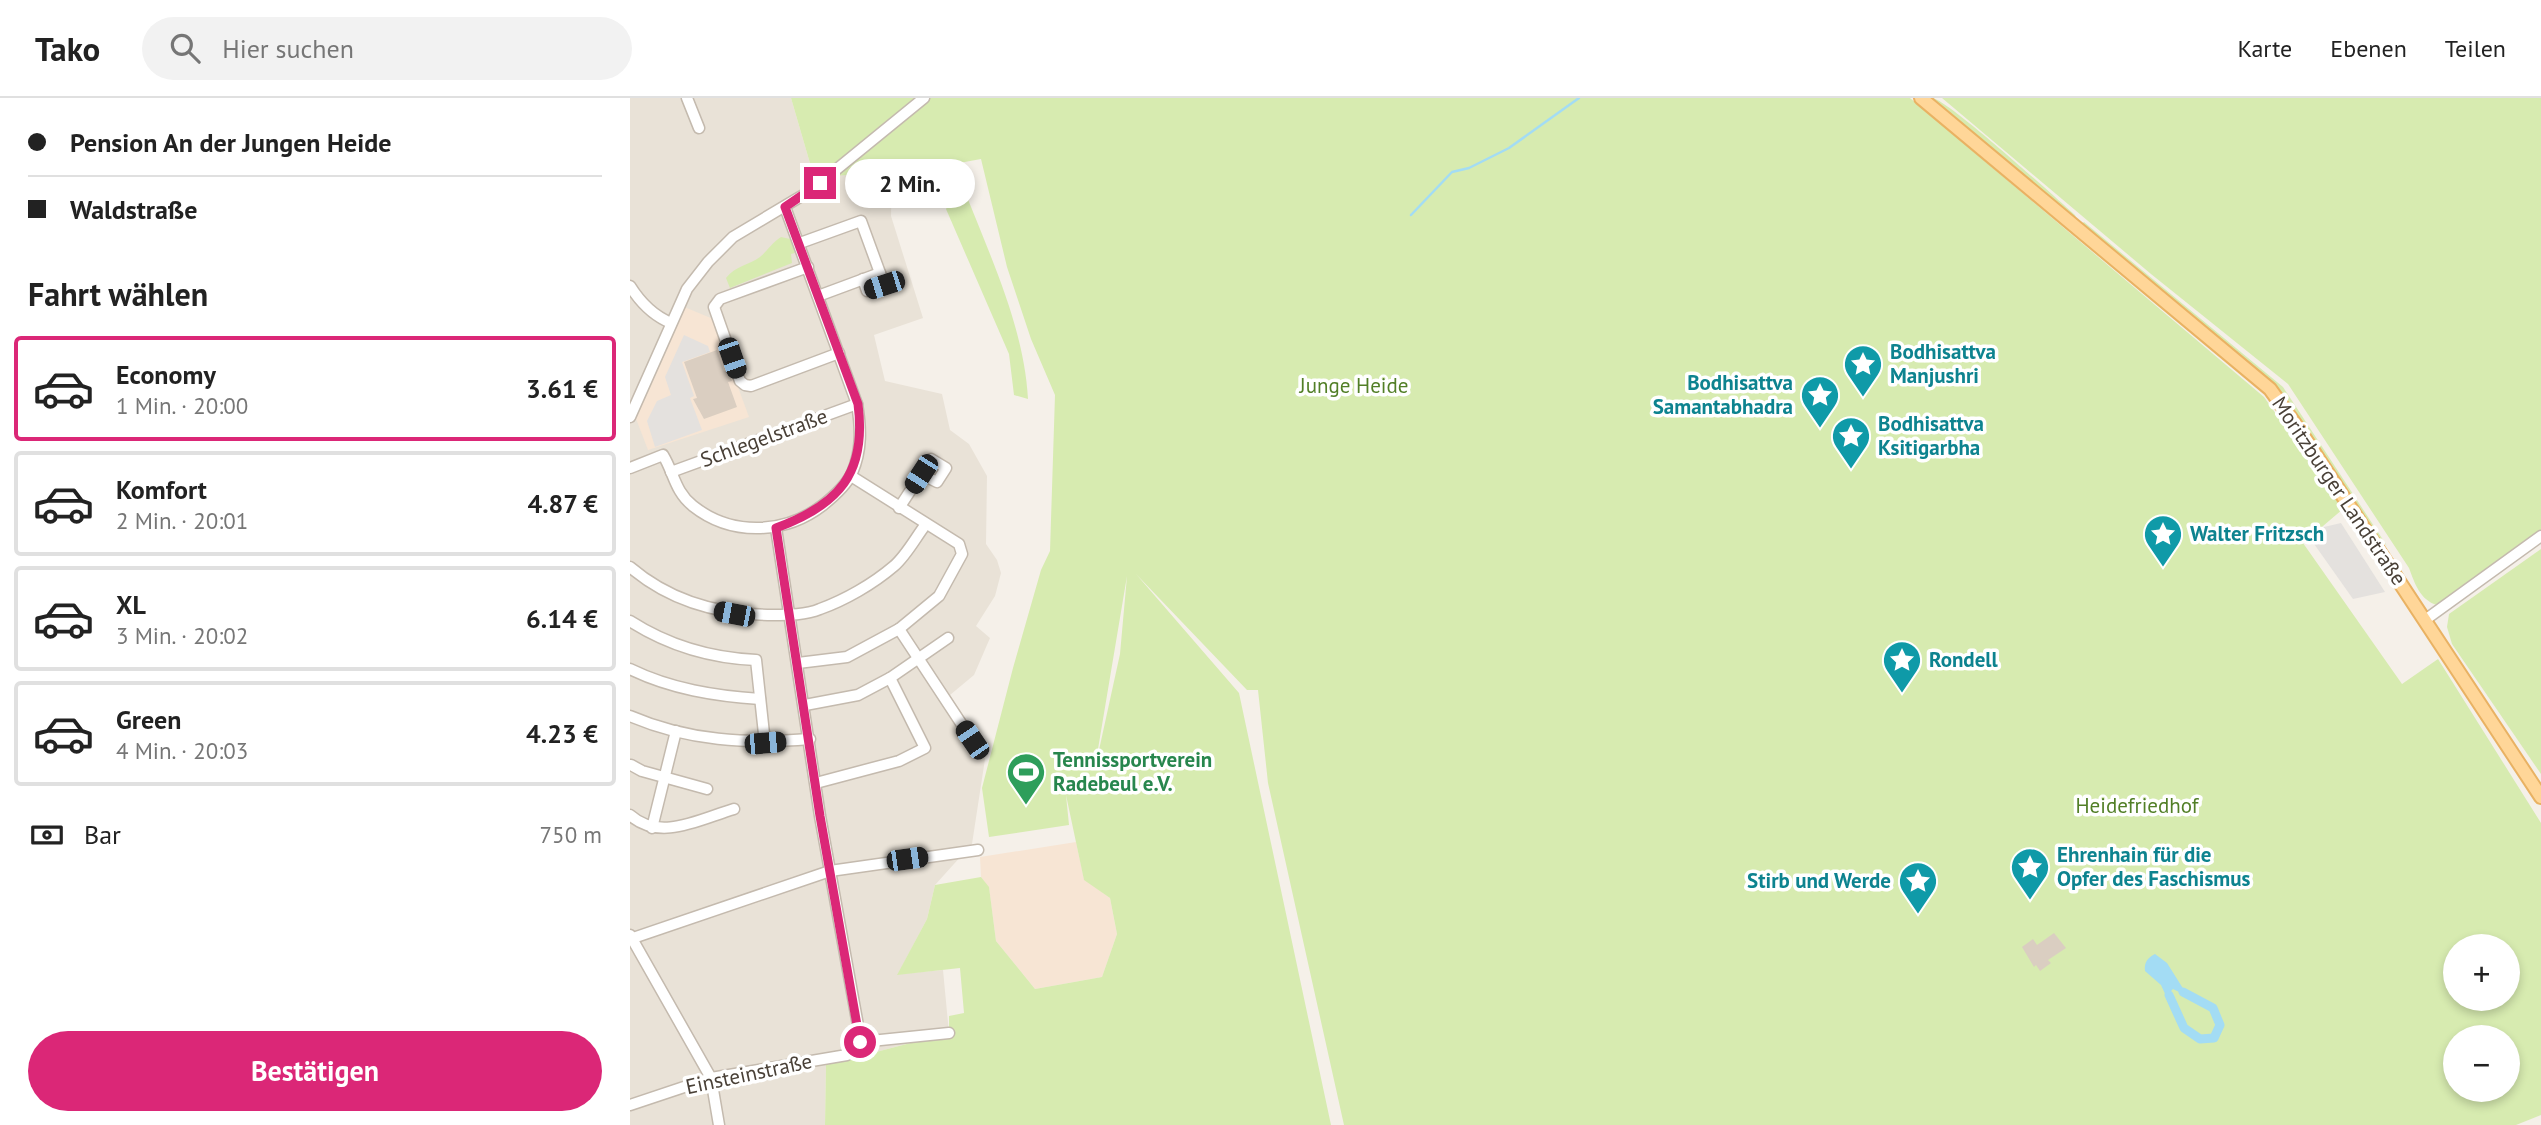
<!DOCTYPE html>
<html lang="de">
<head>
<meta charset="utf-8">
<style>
  :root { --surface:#fff; --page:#f2f2f2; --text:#222; --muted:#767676; --line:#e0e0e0; --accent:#db2777 }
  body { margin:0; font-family:"PT Sans",sans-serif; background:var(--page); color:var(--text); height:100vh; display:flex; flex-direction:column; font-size:26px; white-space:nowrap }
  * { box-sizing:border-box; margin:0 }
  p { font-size:23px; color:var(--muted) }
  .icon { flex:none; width:38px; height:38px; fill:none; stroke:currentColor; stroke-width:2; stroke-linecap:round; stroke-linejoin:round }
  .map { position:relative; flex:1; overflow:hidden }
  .details { display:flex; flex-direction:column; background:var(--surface); width:630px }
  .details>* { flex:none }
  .banner { display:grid; align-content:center; height:154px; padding:0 28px; background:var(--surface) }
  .fabs { position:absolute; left:1813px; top:836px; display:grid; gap:14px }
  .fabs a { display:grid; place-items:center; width:77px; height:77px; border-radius:50%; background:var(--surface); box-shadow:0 4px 10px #0003; font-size:35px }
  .end { position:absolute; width:32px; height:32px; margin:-16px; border:9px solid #db2777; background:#fff; box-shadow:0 0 0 4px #fff }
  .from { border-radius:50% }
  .bubble { position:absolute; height:49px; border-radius:24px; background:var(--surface); box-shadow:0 4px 10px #0003; font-size:23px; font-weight:800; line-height:49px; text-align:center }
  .car { position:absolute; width:21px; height:42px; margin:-21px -10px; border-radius:9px; box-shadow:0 0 5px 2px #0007; background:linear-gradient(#222 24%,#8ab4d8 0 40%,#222 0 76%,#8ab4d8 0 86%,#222 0) }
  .banner b { display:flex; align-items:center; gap:24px; height:66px; font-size:26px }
  .banner b+b { border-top:2px solid var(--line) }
  .banner i { width:18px; height:18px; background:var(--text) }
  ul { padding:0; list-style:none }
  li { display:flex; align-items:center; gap:21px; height:105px; margin:0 14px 10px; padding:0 14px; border:4px solid var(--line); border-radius:7px }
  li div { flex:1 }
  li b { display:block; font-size:26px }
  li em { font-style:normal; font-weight:800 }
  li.active { border-color:var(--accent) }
  li>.icon { width:63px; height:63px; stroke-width:1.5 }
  h2 { padding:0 28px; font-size:32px; line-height:84px }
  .pay { display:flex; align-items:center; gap:18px; height:77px; padding:0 28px; font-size:26px }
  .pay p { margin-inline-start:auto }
  .cta { display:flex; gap:14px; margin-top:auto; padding:14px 28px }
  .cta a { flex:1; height:80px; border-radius:42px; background:var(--accent); color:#fff; font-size:28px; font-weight:800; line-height:80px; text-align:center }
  header { display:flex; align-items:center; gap:42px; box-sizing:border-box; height:98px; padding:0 35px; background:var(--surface); border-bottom:2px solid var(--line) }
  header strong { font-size:33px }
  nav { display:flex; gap:38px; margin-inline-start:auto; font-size:24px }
  .search { width:490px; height:63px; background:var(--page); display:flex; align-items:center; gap:18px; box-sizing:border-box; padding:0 24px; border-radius:38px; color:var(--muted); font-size:26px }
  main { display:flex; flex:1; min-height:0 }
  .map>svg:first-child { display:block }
  .residential { fill:#e9e2d7 }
  .commercial { fill:#f7e5d4 }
  .green { fill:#d7ebb0; fill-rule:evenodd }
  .parking { fill:#e4e1de }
  .water { fill:#a3dcf4 }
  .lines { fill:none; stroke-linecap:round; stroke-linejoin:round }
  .stream { stroke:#a3dcf4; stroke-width:2.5 }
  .canal { stroke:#a3dcf4; stroke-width:9 }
  .building { fill:#dacec1 }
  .minor-casing { stroke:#c4baae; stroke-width:13 }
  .major-casing { stroke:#e9b263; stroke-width:16 }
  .minor { stroke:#fff; stroke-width:10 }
  .major { stroke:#ffd698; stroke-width:12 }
  .route { stroke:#db2777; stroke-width:9 }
  .labels { text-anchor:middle; stroke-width:7; stroke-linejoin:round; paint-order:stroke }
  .culture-label { font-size:21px; font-weight:bold; fill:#0d838f; stroke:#fff; text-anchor:start }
  .park-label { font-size:21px; fill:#527f27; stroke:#fff }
  .street-label { font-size:21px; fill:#494037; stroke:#fff }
  .leisure-label { font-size:21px; font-weight:bold; fill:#27864d; stroke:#fff; text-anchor:start }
</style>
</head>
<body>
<header>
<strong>Tako</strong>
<div class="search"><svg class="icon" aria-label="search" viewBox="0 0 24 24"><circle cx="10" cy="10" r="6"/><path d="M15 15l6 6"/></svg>Hier suchen</div>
<nav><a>Karte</a><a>Ebenen</a><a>Teilen</a></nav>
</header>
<main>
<section class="details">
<div class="banner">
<b><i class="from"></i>Pension An der Jungen Heide</b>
<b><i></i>Waldstraße</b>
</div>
<h2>Fahrt wählen</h2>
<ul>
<li class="active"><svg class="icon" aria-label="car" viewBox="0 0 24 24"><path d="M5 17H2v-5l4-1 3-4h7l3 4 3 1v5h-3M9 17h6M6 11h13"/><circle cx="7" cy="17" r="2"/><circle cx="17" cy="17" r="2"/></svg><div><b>Economy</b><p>1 Min. · 20:00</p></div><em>3.61 €</em></li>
<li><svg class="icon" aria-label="car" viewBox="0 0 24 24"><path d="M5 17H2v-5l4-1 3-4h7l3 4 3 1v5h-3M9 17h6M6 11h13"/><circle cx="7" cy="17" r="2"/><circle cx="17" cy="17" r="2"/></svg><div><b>Komfort</b><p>2 Min. · 20:01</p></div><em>4.87 €</em></li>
<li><svg class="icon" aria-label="car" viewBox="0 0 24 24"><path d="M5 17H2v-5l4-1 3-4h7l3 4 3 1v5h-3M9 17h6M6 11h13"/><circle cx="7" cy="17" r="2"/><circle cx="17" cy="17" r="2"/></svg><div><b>XL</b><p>3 Min. · 20:02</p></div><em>6.14 €</em></li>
<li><svg class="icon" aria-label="car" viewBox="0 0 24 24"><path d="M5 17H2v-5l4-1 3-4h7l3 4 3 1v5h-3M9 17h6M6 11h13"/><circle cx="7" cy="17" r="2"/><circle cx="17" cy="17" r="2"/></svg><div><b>Green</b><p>4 Min. · 20:03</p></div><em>4.23 €</em></li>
</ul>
<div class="pay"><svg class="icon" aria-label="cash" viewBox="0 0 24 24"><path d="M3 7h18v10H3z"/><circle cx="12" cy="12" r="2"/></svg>Bar<p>750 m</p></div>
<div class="cta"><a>Bestätigen</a></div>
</section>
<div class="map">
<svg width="1911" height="1027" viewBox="0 0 1911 1027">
  <rect width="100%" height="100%" fill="#f5f0e9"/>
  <polygon class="residential" points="0,0 161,0 184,79 262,72 261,118 293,220 244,237 255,283 312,296 320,332 339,346 357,378 356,446 367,462 371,475 365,498 346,528 360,540 344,577 320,597 341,629 355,661 342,746 305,787 297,821 268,876 313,872 319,935 196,967 195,1027 0,1027"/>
  <g class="commercial">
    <polygon points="52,208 83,221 119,319 18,352 5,318"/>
    <polygon points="446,744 454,781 480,800 487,836 472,879 405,891 366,843 359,790 351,779 350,759"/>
  </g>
  <g class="green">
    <path d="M161,0h1119l354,299 79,112 -40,34 99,141 36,-25 103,164v292l-25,10h-1172l-76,-342 -10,-93h-11l-111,-116 103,119 92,432h-506l1,-60 123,-32v-17l15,-3 -4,-45 -63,7 30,-56 8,-34 46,-8 8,10 7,54 39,48 67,-12 15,-43 -7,-36 -26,-18 -18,-85 3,30 -80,12 -7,-49 31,-120 28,-98 9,-19 5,-156 -24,-56 -24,-72 -26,-108 -65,12 -102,6zM497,478l-7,78 -21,96 -1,-1zM1825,849h53v52h-53zM1825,940h53v52h-53z"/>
    <path d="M1302,0c14,0 124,100 143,117l2,5h-2z"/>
    <path d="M1312,0h599v432l-104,75c-17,-5 -22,-21 -28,-37l-121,-184 -137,-110z"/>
    <path d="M332,86c26,68 62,141 66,215l-14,-4 -5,-41 -63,-145z"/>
    <path d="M1454,124l199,165 104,159c-45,-45 -71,-108 -110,-157l-197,-164z"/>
    <path d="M151,139l9,2 5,14 -4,1 1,9 -62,25 -4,-10c9,-12 23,-13 34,-21 7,-6 12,-14 21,-20z"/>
    <polygon points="1911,451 1911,676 1822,546 1817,529 1819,516"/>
  </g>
  <g class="parking">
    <polygon points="54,237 78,248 80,254 52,264 64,298 60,300 72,332 25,349 17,323 27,303 41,297 35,279"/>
    <polygon points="1711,425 1755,494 1723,501 1682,443 1694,429"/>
  </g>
  <path class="water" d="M1525,856l12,9 17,27 -3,3 -8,-4 -7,7 -5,-11 -16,-14c-1,-8 2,-13 10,-17z"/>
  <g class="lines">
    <polyline class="stream" points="781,117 822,74 839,70 879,50 949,0"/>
    <polyline class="canal" points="1539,897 1554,930 1570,941 1584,940 1590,927 1583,910 1553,894"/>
  </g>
  <g class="building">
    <polygon points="87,252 94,273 98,271 102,283 98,284 107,309 74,321 63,301 67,300 54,264"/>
    <polygon points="1424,835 1436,850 1418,862 1421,865 1410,873 1406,867 1404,869 1392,849 1403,841 1407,847"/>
  </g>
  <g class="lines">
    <g class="minor-casing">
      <g id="minor">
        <polyline points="57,0 69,30"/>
        <polyline points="170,145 231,123 250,175 188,198"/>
        <polyline points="178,169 90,201 84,209 110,283 115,287 121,288 209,255"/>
        <polyline points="233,181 237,193 254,187 250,175"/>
        <path d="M0,188c10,16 24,30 41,37"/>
        <polyline points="0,319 57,191 78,164 103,139 180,93 294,0"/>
        <path d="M0,370l33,-13c11,18 12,37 30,51 38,30 91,29 130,-1 10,-8 23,-19 29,-32 10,-23 9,-45 5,-69l-72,-197"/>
        <polyline points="41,374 227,306"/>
        <polyline points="269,410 301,361 316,370 307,384 291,376"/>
        <polyline points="146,430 190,718 231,944"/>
        <path d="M0,469c41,35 89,48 143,48 15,0 33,0 47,-6 25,-9 53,-25 74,-43 12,-10 22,-29 32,-42"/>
        <polyline points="1795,522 1911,438"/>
        <path d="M0,523c39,25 81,37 126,39l9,83"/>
        <polyline points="269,531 342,642"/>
        <polyline points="168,565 217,559 269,531 309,498 332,456 329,446 221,378"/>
        <path d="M0,571c41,20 85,27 130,30"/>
        <polyline points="175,607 228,597 260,580 318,540"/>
        <path d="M0,618c58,25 117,28 180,23"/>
        <polyline points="1,667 12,673 77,691"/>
        <polyline points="186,685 269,663 295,650 260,580"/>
        <path d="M0,717c30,27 70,4 104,-6"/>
        <polyline points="22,730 46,633"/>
        <polyline points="0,837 81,980 89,1027"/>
        <polyline points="0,841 200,773 348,752"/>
        <polyline points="0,1007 81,980 217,957 231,944 319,935"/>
      </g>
    </g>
    <g class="major-casing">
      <polyline id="major" points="1291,0 1640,291 1668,330 1911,699"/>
    </g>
    <use href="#minor" class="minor"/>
    <use href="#major" class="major"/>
  </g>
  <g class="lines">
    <path class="route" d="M190,85l-35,24 73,197c9,69 -19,101 -82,124l44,288 40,226"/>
  </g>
  <defs>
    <g id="sight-pin" transform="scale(2.0125)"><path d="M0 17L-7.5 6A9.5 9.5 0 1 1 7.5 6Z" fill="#0f9aa8" stroke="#fff"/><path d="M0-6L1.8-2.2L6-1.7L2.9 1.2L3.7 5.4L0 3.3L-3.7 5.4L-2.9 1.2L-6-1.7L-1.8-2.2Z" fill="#fff"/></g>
    <g id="stadium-pin" transform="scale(2.0125)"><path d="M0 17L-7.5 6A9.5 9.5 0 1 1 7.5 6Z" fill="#2e9e5b" stroke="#fff"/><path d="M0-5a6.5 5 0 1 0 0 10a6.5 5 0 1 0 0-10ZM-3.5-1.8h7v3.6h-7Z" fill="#fff"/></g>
  </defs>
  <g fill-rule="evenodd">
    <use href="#sight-pin" x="1233" y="266"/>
    <use href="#sight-pin" x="1190" y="297"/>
    <use href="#sight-pin" x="1221" y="338"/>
    <use href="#sight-pin" x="1533" y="436"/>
    <use href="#sight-pin" x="1272" y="562"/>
    <use href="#stadium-pin" x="396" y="674"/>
    <use href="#sight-pin" x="1400" y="769"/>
    <use href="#sight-pin" x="1288" y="783"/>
  </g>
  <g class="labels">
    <g class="culture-label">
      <text x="1260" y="261">Bodhisattva<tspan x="1260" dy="24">Manjushri</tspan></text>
      <text x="1163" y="292" text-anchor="end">Bodhisattva<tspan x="1163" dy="24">Samantabhadra</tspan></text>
      <text x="1248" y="333">Bodhisattva<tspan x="1248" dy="24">Ksitigarbha</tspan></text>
      <text x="1560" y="443">Walter Fritzsch</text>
      <text x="1299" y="569">Rondell</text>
      <text x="1427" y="764">Ehrenhain für die<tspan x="1427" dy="24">Opfer des Faschismus</tspan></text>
      <text x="1261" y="790" text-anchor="end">Stirb und Werde</text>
    </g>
    <g class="park-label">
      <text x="724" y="295">Junge Heide</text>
      <text x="1507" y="715">Heidefriedhof</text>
    </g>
    <g class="street-label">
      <text transform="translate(134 340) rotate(-20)" y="7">Schlegelstraße</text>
      <text transform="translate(1709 393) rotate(56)" y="7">Moritzburger Landstraße</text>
      <text transform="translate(119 976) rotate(-12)" y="7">Einsteinstraße</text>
    </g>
    <g class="leisure-label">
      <text x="423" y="669">Tennissportverein<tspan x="423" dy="24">Radebeul e.V.</tspan></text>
    </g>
  </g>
</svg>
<div class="fabs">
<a>+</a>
<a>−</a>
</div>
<i class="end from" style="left:230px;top:944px"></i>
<i class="end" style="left:190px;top:85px"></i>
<div class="bubble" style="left:215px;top:61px;width:130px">2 Min.</div>
<i class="car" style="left:254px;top:187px;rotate:252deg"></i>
<i class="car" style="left:102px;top:260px;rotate:161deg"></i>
<i class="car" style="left:291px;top:376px;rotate:213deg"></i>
<i class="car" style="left:104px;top:516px;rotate:281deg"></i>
<i class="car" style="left:342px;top:642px;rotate:326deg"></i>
<i class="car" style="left:135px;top:645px;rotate:85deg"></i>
<i class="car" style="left:277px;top:761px;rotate:82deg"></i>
</div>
</main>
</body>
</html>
